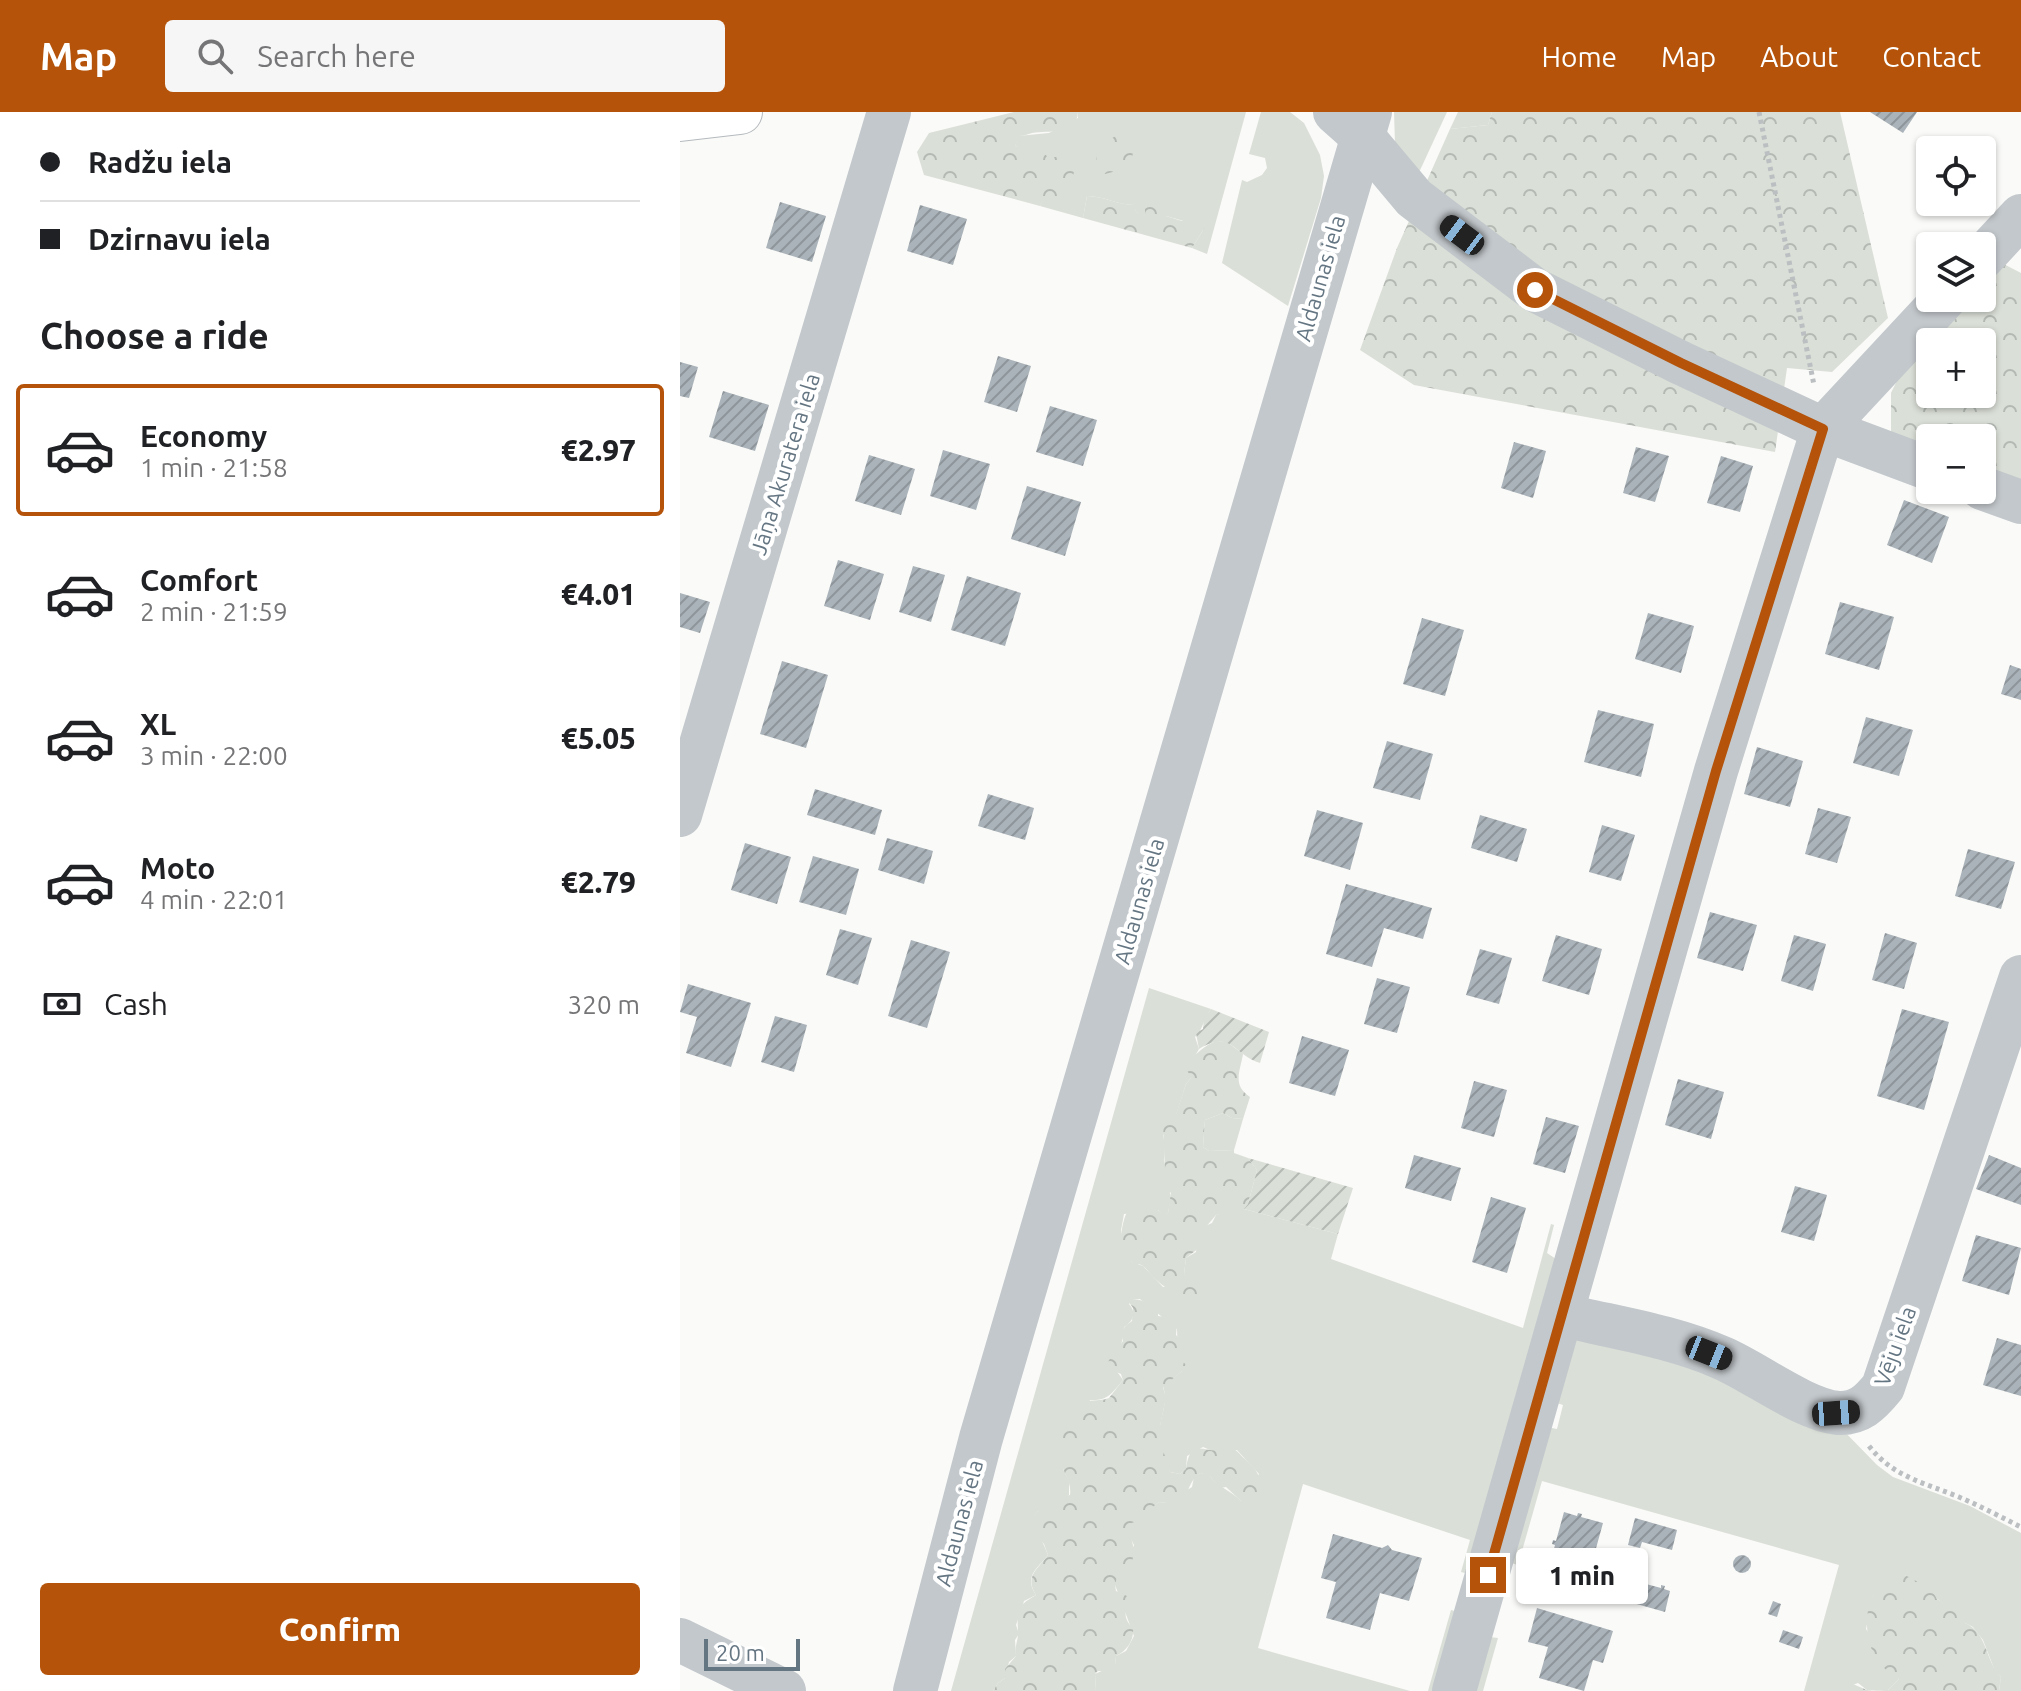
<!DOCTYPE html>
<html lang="en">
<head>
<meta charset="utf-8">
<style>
  :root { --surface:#fff; --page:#f6f6f6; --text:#202124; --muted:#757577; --line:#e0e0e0; --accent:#b45309 }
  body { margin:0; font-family:Ubuntu,sans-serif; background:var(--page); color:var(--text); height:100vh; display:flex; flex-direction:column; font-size:30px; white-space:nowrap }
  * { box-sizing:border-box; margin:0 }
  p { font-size:26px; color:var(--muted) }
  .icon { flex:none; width:44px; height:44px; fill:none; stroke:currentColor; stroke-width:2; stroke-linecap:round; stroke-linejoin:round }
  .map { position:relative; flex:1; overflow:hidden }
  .sheet { display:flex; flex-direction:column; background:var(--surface); width:680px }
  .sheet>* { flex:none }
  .hud { display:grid; align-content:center; height:176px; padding:0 40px; background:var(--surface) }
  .tools { position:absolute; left:1236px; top:24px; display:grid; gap:16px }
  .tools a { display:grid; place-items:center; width:80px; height:80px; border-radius:8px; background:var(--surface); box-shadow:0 2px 6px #0004; font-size:40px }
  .scale { position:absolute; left:24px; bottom:20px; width:96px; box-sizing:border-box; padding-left:8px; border:4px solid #657683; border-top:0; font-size:22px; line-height:28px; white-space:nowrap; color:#657683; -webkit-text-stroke:6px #fff; paint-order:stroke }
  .end { position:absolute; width:36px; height:36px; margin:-18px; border:10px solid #b45309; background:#fff; box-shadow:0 0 0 4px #fff }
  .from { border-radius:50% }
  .bubble { position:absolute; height:56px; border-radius:8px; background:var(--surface); box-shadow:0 2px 6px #0004; font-size:26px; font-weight:800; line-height:56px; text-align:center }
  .car { position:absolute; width:24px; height:48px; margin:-24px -12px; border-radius:10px; box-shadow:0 0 6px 2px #0007; background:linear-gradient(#222 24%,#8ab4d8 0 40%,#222 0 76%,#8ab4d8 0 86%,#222 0) }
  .hud b { display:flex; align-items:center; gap:28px; height:76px; font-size:30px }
  .hud b+b { border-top:2px solid var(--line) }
  .hud i { width:20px; height:20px; background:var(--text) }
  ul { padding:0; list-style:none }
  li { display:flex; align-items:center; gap:24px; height:132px; margin:0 16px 12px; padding:0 24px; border:4px solid transparent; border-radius:8px }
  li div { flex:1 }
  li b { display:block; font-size:30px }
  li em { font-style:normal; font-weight:800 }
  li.selected { border-color:var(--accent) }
  li>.icon { width:72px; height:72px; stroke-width:1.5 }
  h2 { padding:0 40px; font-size:36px; line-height:96px }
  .pay { display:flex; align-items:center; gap:20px; height:88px; padding:0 40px; font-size:30px }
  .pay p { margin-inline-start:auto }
  .action { display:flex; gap:16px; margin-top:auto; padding:16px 40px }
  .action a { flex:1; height:92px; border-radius:8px; background:var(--accent); color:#fff; font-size:32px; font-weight:800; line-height:92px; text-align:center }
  header { display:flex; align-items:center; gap:48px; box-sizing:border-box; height:112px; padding:0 40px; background:var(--accent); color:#fff }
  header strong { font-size:38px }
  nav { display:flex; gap:44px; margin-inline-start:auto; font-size:28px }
  .search { width:560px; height:72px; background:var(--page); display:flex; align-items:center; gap:20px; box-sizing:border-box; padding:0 28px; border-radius:8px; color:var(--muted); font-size:30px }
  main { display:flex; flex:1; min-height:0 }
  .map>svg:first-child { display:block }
  .grass { fill:#dadfd7 }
  .forest { fill:url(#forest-crowns); fill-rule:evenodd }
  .garden { fill:url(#garden-furrows) }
  .building { fill:url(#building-hatch) }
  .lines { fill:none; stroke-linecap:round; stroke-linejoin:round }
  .major-casing { stroke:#b5babe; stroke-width:46 }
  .path { stroke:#bbbfc2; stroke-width:5; stroke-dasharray:4 4; stroke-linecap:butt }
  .minor { stroke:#c3c8cc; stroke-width:44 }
  .major { stroke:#fff; stroke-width:44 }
  .route { stroke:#b45309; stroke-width:10 }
  .labels { text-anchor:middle; stroke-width:8; stroke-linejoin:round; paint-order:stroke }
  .street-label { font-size:22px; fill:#657683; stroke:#fff }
</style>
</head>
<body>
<header>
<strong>Map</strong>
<div class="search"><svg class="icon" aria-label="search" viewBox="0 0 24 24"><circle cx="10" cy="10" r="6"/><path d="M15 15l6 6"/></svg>Search here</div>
<nav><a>Home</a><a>Map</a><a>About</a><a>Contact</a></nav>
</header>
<main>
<section class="sheet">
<div class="hud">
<b><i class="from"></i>Radžu iela</b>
<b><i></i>Dzirnavu iela</b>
</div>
<h2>Choose a ride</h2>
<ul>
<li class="selected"><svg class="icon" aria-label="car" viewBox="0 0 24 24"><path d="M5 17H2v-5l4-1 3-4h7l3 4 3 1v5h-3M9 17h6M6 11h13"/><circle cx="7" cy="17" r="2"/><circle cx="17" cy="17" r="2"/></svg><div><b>Economy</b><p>1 min · 21:58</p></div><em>€2.97</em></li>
<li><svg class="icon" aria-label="car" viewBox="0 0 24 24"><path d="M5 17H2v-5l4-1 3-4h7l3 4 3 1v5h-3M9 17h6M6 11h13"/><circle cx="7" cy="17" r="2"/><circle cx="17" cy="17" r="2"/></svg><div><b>Comfort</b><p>2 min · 21:59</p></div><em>€4.01</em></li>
<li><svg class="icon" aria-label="car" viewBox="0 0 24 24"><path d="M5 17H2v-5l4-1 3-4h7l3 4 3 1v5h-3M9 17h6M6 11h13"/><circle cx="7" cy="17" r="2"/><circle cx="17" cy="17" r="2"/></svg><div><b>XL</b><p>3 min · 22:00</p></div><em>€5.05</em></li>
<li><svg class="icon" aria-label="car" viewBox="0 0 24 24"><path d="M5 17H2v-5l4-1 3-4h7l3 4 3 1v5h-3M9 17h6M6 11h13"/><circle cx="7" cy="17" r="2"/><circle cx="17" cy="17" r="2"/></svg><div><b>Moto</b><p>4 min · 22:01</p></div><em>€2.79</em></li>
</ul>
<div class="pay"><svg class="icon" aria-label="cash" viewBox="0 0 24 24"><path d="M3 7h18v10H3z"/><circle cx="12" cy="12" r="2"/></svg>Cash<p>320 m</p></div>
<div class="action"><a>Confirm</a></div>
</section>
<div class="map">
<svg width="1341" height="1579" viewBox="0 0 1341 1579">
  <defs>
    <pattern id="forest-crowns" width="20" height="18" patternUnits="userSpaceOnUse" patternTransform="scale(2)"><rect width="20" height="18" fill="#dadfd7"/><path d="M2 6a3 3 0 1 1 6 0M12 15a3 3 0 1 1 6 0" fill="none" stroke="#b4b9b4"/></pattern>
    <pattern id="garden-furrows" width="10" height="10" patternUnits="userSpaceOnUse" patternTransform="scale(2)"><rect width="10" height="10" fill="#dadfd7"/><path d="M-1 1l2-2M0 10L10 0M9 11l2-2" fill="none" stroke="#b4b9b4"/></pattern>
    <pattern id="building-hatch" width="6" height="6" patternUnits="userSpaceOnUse" patternTransform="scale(2)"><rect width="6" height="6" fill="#aab3b9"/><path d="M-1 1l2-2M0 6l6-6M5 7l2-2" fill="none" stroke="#8e969c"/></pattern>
  </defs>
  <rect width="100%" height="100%" fill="#fafaf8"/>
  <g class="grass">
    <path d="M398,0h168l-39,142 -15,-6 13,-21 -39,-11h-21l-9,-4 -2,-7c-17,0 -30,-9 -47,-9l-4,22 -43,-12 26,-49h-19l-32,-11 3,-10 31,-3 29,-15z"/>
    <polygon points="581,0 610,0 624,11 640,43 644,64 641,86 608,194 542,151 562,68 567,70 582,63 587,56 585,46 569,42"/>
    <polygon points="714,0 767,0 735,69 715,31"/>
    <polygon points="778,0 812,0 808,13 770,17"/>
    <path d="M469,876l62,21c-7,10 -8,20 -16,28l4,12 -4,7 -4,22 -5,6 -10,31 -13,20 2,11 -1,14 7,38 -3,15 -5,2 -5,-5 -34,4 -3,16 4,24 7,8 11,4 20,21 26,-6 -5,-7 2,-16 10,-6 2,-17 7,-9 7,-3 4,-8 19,-6h9l94,25 -7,25 192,69 28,-104 3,1 -7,28 9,6 -84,316 -11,-3 9,-32 -167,-56 -45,164 152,43h-314l-1,-17 20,-9 1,-9 10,-5 8,-15 -20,-54 3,-8 9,-7 8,-22 -5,-10v-11l30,-22 8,1 25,-16 2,-10 6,-4 9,1c6,12 23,17 32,27l18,-27 -22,-24 -22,2 -12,-5 -16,9 -1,13 -6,5 -10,-2c-7,-11 -11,-32 -10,-46 2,-15 8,-24 3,-40l19,-15 -4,-15 -1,-27 -37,-30h-7l-4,5c8,9 4,17 -5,23 -1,15 -6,28 -8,43l7,10c-11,13 -15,21 -33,20l-27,69 6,12v14l-31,16 -5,7c3,14 10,23 15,37 -10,13 -25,21 -12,40l-12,6 -8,24 3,9 -4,6 1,16 -7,6 -4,16 -7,5 -5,8h-42z"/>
    <polygon points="543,1001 552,1006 563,1007 554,1038 529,1039 523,1035 525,1008"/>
    <polygon points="910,1216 1159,1314 1197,1353 1213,1365 1290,1394 1341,1421 1341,1579 1319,1579 1321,1565 1315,1559 1303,1528 1293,1515 1285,1511 1267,1494 1225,1463 1193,1484 1186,1517 1219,1567 1208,1578 1187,1578 1178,1571 1156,1579 1124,1579 1159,1453 862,1369 838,1453 831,1451 867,1315 877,1317 883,1293 874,1290 893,1224"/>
    <polygon points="771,1498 782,1501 760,1579 748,1579"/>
    <polygon points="810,1525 818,1526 803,1579 790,1579"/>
  </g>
  <g class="forest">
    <path d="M334,0h64c-1,24 -30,18 -46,21 -4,1 -9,3 -13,3l-4,10 25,4 8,7h19l8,10 -4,19 -15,17 -12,-3 -4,6 -116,-31 -7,-23 12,-19z"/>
    <polygon points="812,0 1160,0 1208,206 1152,260 1107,256 1095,340 734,273 680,238 717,136 770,17 808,13"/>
    <path d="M436,24l13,1c11,25 -3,32 -24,37l-8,-9 -1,-13 10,-11z"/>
    <path d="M407,84c17,0 30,9 48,9l1,7 9,3v-7l8,-4 12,5 1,7 16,5 6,-4 12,3 5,7 -13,21 -109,-30z"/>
    <path d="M1316,148l25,13v209l-39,-15v-29h-52v10l-39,-14v-41l13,-27 59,-68h19v-22zM1250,230h52v52h-52z"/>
    <path d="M537,929l10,1 16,12c-3,18 -11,31 7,43l-7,22 -11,-1 -9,-5 -18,7 -2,27 6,4 25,-1v3l14,5 9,12 -9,34 -4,5 -28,6 -17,20v13l-13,10 -2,16 12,11 3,8 -2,5c-18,-2 -32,-9 -45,-22 -3,-3 -5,-7 -8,-9 -8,-6 -4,1 -12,-5 -18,-11 -10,-44 -1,-58h19l13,10 5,-1 3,-20 -11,-11v-7l5,-7 -2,-42 6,-9 7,-3 10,-30 5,-6 -4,-8v-10c12,-6 16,-15 30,-19z"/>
    <path d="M452,1187c8,0 20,5 26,10v7l15,2 4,6 -1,11 8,8 -6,13 8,9 -4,6 -19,16 3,11 -6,28 7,7v9l-4,8 7,22 10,2 6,-5c5,-38 23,-9 43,-22 9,3 10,7 16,12 12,11 19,19 12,35l-16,7 -15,-14 -6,1 -11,-13 -9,-2c-18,13 -6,35 -41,29l-10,8 -1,7 -19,7c0,12 7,23 4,34 -5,15 -21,15 -17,33l11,5c0,13 -6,21 6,32 1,12 -5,22 -17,28l-1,9 -5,6h-12l-3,3 1,17h-103l5,-8 7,-5v-9l11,-13c-2,-10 3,-17 2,-25 -1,-22 -2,-24 18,-36 -12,-19 2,-26 12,-40l-4,-11 -11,-12v-15l15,-18 22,-4c2,-14 -8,-23 -10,-37 -3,-17 2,-44 18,-53 10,-7 21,-3 31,-7l14,-18 -2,-6 -11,-5 -3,-6 16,-22c-3,-10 0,-14 9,-20l1,-13 -5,-7z"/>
    <path d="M1225,1463l26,14 6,10 25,14 3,10c23,10 20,38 36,54l-2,14h-163c11,-13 18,-6 31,-1 5,1 15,0 21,0l11,-11c-9,-6 -17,-11 -23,-21 -17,-30 -11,-81 29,-83z"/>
  </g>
  <g class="garden">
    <path d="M531,897l58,23 -9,31c-27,-8 -28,-34 -61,-14l-3,-16 7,-4 1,-10z"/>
    <polygon points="568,1046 673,1076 658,1122 564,1097 568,1092 577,1058"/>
  </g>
  <g class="building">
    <polygon points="1190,0 1237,0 1223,21"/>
    <polygon points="100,90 146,104 132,150 86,136"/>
    <polygon points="240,93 287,107 273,153 227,139"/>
    <polygon points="318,244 351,254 337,300 304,290"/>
    <polygon points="0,250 18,255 9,286 0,284"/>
    <polygon points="43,279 89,293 75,339 29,325"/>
    <polygon points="370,294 417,308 403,354 356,340"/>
    <polygon points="834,330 866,339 853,386 821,376"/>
    <polygon points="956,335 989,344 975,390 943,381"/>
    <polygon points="263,338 310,352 296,398 250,384"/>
    <polygon points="189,343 235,357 221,403 175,389"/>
    <polygon points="1041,344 1073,354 1060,400 1027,391"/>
    <polygon points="347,374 401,390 385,444 331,427"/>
    <polygon points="1224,388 1269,405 1252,451 1207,433"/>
    <polygon points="158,448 204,462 190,508 144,494"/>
    <polygon points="233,454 265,463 251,510 219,500"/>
    <polygon points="287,464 341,481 325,534 271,518"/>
    <polygon points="0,481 30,490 20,521 0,515"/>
    <polygon points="1160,490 1214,505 1199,558 1145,542"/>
    <polygon points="968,501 1014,514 1001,561 955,547"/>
    <polygon points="742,506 784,518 765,584 723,572"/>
    <polygon points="102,549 148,563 126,636 80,622"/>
    <polygon points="1330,553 1341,557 1341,588 1321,582"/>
    <polygon points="918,598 974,612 961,665 904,650"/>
    <polygon points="1186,605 1233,618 1219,664 1173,651"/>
    <polygon points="707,629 753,642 740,688 693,676"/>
    <polygon points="1077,635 1123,649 1110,695 1064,682"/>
    <polygon points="135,677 202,698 195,723 127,703"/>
    <polygon points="308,682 354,696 345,728 298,714"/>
    <polygon points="1138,696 1171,705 1157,751 1125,742"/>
    <polygon points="637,698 683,711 670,758 624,744"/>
    <polygon points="800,703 847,717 837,750 791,736"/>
    <polygon points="922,713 955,723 941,769 909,760"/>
    <polygon points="207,726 253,739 244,772 198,758"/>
    <polygon points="65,731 111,745 97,792 51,778"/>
    <polygon points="1288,737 1335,750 1321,797 1275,784"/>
    <polygon points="133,744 179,757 166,803 119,790"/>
    <polygon points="666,772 752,796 743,827 704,816 692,855 646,842"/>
    <polygon points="1030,800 1077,813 1063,859 1017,846"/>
    <polygon points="160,817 192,826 178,873 146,863"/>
    <polygon points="1205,821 1237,831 1224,877 1192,868"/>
    <polygon points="876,823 922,837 909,883 862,869"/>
    <polygon points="1114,823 1146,832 1133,879 1101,869"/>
    <polygon points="231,828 270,840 247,916 208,904"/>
    <polygon points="800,837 832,846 819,892 786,883"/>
    <polygon points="697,866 730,875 717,921 684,912"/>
    <polygon points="8,872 71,891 51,955 6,941 17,905 0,900"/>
    <polygon points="1222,897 1269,910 1244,998 1197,984"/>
    <polygon points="95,904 127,913 114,960 81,950"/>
    <polygon points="622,924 669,938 655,984 609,971"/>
    <polygon points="998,967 1044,980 1031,1027 985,1013"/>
    <polygon points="794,969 827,978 814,1025 781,1016"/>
    <polygon points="866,1005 899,1014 885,1061 853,1052"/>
    <polygon points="734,1043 781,1056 771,1089 725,1076"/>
    <polygon points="1309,1043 1341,1056 1341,1093 1296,1077"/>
    <polygon points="1115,1074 1147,1083 1134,1129 1101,1120"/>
    <polygon points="811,1085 846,1096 827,1161 792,1150"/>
    <polygon points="1296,1123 1341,1136 1329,1183 1282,1169"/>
    <polygon points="1317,1226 1341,1233 1341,1284 1303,1273"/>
    <polygon points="884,1400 897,1404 898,1401 902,1402 901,1405 923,1411 915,1440 924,1443 920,1455 923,1456 922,1460 919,1459 916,1471 868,1458 875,1433 872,1432 873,1428 876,1429"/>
    <polygon points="955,1406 997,1418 992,1438 962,1430 960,1436 948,1433"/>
    <polygon points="653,1422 702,1436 708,1433 712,1438 742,1446 729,1489 700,1481 690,1518 646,1506 656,1470 641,1466"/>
    <circle cx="1062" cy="1452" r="9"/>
    <polygon points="951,1468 981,1476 981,1473 985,1474 984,1477 990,1479 985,1500 946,1489"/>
    <polygon points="1093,1489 1101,1492 1097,1505 1088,1502"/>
    <polygon points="857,1496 933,1519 923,1551 913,1548 904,1579 859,1566 868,1535 848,1530"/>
    <polygon points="1103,1518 1123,1525 1119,1537 1099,1530"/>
  </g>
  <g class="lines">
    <g class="major-casing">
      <polyline id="major" points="0,7 60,0"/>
    </g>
    <g class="path">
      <polyline points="1079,0 1134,273"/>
      <path d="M1189,1334c24,31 56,37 90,51 21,9 42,20 62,30"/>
    </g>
    <g class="minor">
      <polyline points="655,0 682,24 734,86 855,178 1001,251 1143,317 1250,357"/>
      <polyline points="1302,146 1341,104"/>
      <polyline points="1302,376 1341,390"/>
      <polyline points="0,703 209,0"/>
      <path d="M883,1203c53,13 109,21 159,43 33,14 82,52 116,55 21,1 32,-10 45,-26l138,-410"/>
      <polyline points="0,1528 104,1579"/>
      <polyline points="235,1579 301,1326 690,0"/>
      <polyline points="774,1579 1036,659 1143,317 1265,186"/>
    </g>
    <use href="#major" class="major"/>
  </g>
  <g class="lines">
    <polyline class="route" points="808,1463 1036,659 1143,317 1001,251 855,178"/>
  </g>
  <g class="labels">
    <g class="street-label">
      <text transform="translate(640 166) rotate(-74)" y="8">Aldaunas iela</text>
      <text transform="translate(105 352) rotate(-73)" y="8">Jāņa Akuratera iela</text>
      <text transform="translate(459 789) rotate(-74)" y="8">Aldaunas iela</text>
      <text transform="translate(1215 1234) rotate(-70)" y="8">Vēju iela</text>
      <text transform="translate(279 1411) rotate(-75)" y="8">Aldaunas iela</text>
    </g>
  </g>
</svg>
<div class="tools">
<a><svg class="icon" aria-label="locate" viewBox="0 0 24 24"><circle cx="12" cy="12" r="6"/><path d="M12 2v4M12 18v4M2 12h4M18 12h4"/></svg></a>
<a><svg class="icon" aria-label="layers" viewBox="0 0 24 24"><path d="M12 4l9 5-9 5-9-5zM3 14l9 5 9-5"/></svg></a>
<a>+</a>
<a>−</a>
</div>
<div class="scale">20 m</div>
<i class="end from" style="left:855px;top:178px"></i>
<i class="end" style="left:808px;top:1463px"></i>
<div class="bubble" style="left:836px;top:1436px;width:132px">1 min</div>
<i class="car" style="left:782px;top:123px;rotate:307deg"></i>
<i class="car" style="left:1029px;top:1241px;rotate:112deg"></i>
<i class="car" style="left:1156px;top:1301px;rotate:86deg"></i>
</div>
</main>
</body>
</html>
